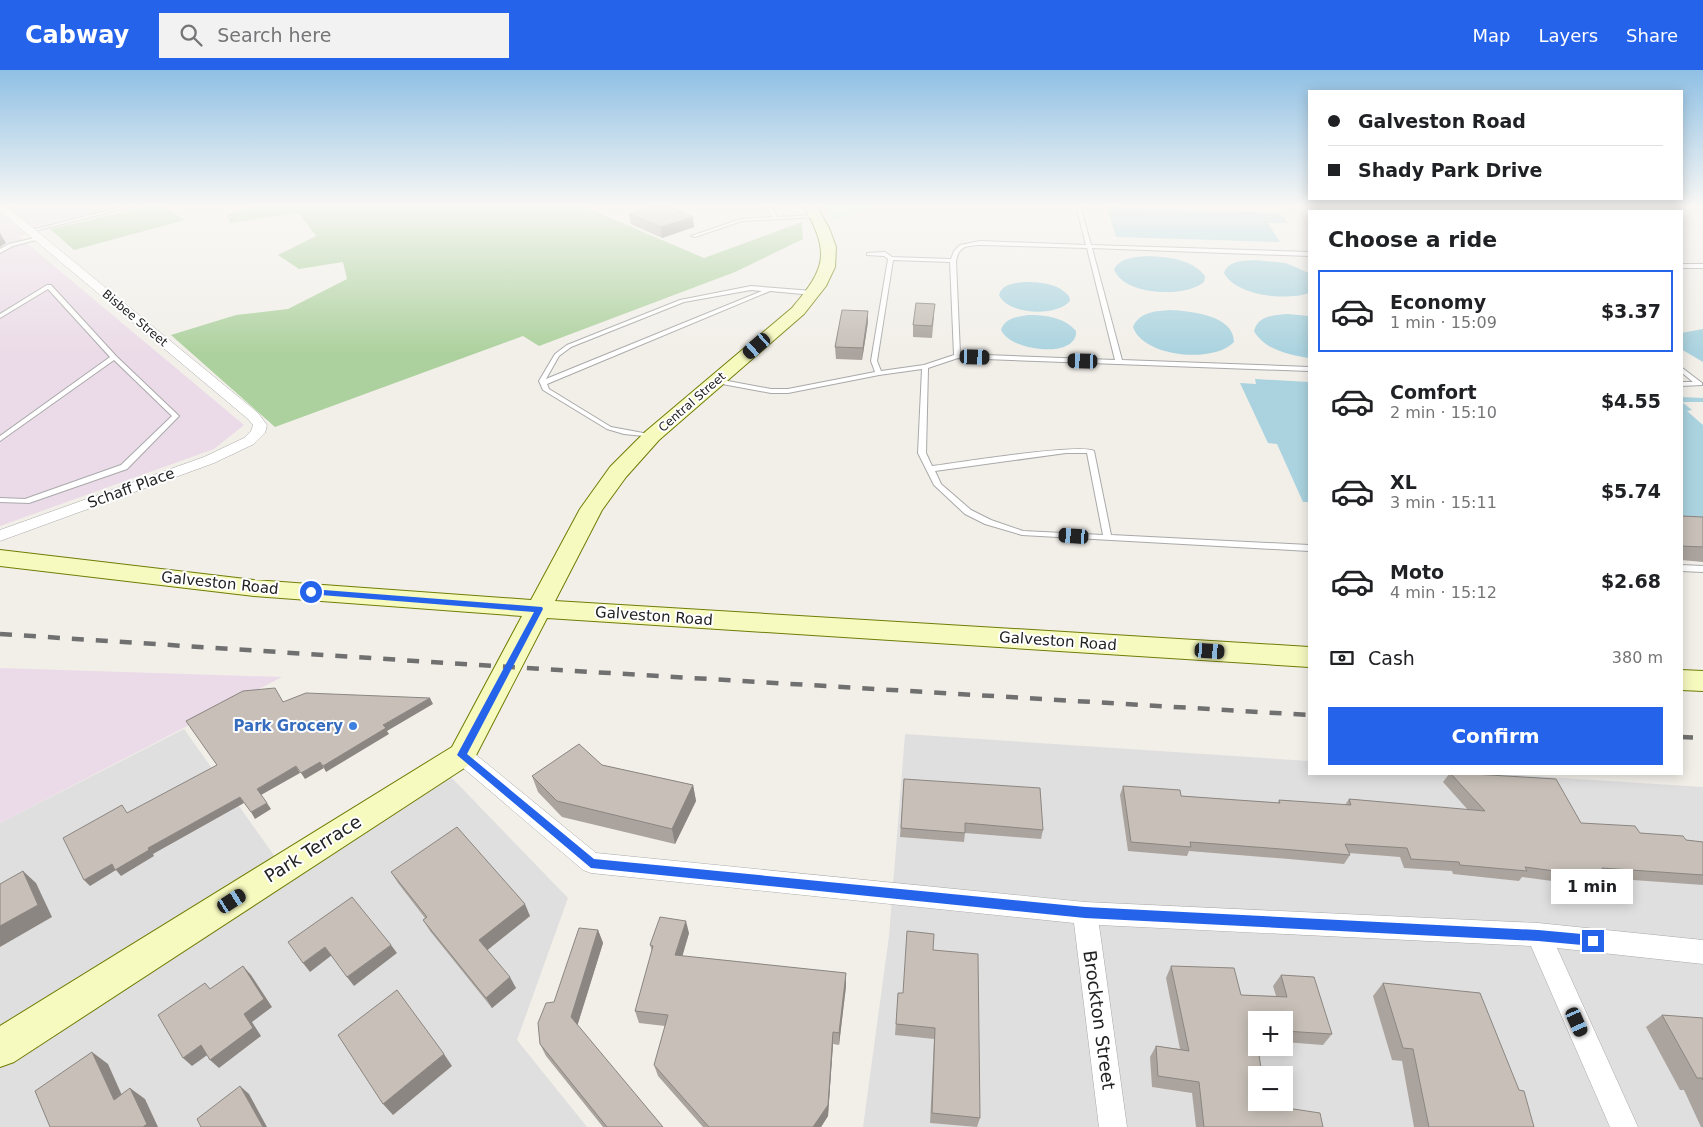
<!DOCTYPE html>
<html lang="en">
<head>
<meta charset="utf-8">
<style>
  :root { --surface:#fff; --page:#f2f2f2; --text:#202124; --muted:#757577; --line:#e0e0e0; --accent:#2563eb }
  body { margin:0; font-family:"DejaVu Sans",sans-serif; background:var(--page); color:var(--text); height:100vh; display:flex; flex-direction:column; font-size:19px; white-space:nowrap }
  * { box-sizing:border-box; margin:0 }
  p { font-size:16px; color:var(--muted) }
  .icon { flex:none; width:28px; height:28px; fill:none; stroke:currentColor; stroke-width:2; stroke-linecap:round; stroke-linejoin:round }
  .map { position:relative; flex:1; overflow:hidden }
  .drawer { position:absolute; left:1308px; top:140px; width:375px; height:565px; display:flex; flex-direction:column; background:var(--surface); border-radius:0px; box-shadow:0 2px 12px #0003 }
  .drawer>* { flex:none }
  .guide { position:absolute; left:1308px; top:20px; width:375px; height:110px; border-radius:0px; box-shadow:0 2px 12px #0003; display:grid; align-content:center; height:110px; padding:0 20px; background:var(--surface) }
  .fabs { position:absolute; left:1248px; top:941px; display:grid; gap:10px }
  .fabs a { display:grid; place-items:center; width:45px; height:45px; border-radius:0px; background:var(--surface); box-shadow:0 2px 12px #0003; font-size:25px }
  .end { position:absolute; width:22px; height:22px; margin:-11px; border:6px solid #2563eb; background:#fff; box-shadow:0 0 0 2px #fff }
  .from { border-radius:50% }
  .bubble { position:absolute; height:35px; border-radius:0px; background:var(--surface); box-shadow:0 2px 12px #0003; font-size:16px; font-weight:800; line-height:35px; text-align:center }
  .car { position:absolute; width:15px; height:30px; margin:-15px -8px; border-radius:6px; box-shadow:0 0 4px 1px #0007; background:linear-gradient(#222 24%,#8ab4d8 0 40%,#222 0 76%,#8ab4d8 0 86%,#222 0) }
  .guide b { display:flex; align-items:center; gap:18px; height:48px; font-size:19px }
  .guide b+b { border-top:1px solid var(--line) }
  .guide i { width:12px; height:12px; background:var(--text) }
  ul { padding:0; list-style:none }
  li { display:flex; align-items:center; gap:15px; height:82px; margin:0 10px 8px; padding:0 10px; border:2px solid transparent; border-radius:0px }
  li div { flex:1 }
  li b { display:block; font-size:19px }
  li em { font-style:normal; font-weight:800 }
  li.selected { border-color:var(--accent) }
  li>.icon { width:45px; height:45px; stroke-width:1.5 }
  h2 { padding:0 20px; font-size:22px; line-height:60px }
  .pay { display:flex; align-items:center; gap:12px; height:55px; padding:0 20px; font-size:19px }
  .pay p { margin-inline-start:auto }
  .cta { display:flex; gap:10px; margin-top:auto; padding:10px 20px }
  .cta a { flex:1; height:58px; border-radius:0px; background:var(--accent); color:#fff; font-size:20px; font-weight:800; line-height:58px; text-align:center }
  header { display:flex; align-items:center; gap:30px; box-sizing:border-box; height:70px; padding:0 25px; background:var(--accent); color:#fff }
  header strong { font-size:24px }
  nav { display:flex; gap:28px; margin-inline-start:auto; font-size:18px }
  .search { width:350px; height:45px; background:var(--page); display:flex; align-items:center; gap:12px; box-sizing:border-box; padding:0 18px; border-radius:0px; color:var(--muted); font-size:19px }
  .map>svg:first-child { display:block }
  .residential { fill:#e0dfdf; fill-rule:evenodd }
  .industrial { fill:#ebdbe8 }
  .forest { fill:#add19e }
  .park { fill:#c8facc }
  .water { fill:#aad3df }
  .lines { fill:none; stroke-linecap:round; stroke-linejoin:round }
  .lane-casing { stroke:#a9a9a9; stroke-width:2 }
  .street-casing { stroke:#a9a9a9; stroke-width:1 }
  .secondary-casing { stroke:#707d05; stroke-width:2 }
  .lane { fill:#fff; fill-rule:evenodd }
  .street { fill:#fff; fill-rule:evenodd }
  .secondary { fill:#f7fabf; fill-rule:evenodd }
  .rail { stroke:#707070; stroke-width:4.5; stroke-dasharray:12 12; stroke-linecap:butt }
  .wall { fill:#aba49e }
  .shaded-wall { fill:#8b8681 }
  .building { fill:#c7bfb8; stroke:#8b8681 }
  .route { fill:#2563eb }
  .shop-dot { fill:#3f7fe0; stroke:#fff; stroke-width:2 }
  .labels { text-anchor:middle; stroke-width:4; stroke-linejoin:round; paint-order:stroke }
  .far-street-label { font-size:12px; fill:#222; stroke:#fff }
  .street-label { font-size:15px; fill:#222; stroke:#fff }
  .shop-label { font-size:15px; font-weight:bold; fill:#366cbe; stroke:#fff; text-anchor:end }
  .near-street-label { font-size:18px; fill:#222; stroke:#fff }
</style>
</head>
<body>
<header>
<strong>Cabway</strong>
<div class="search"><svg class="icon" aria-label="search" viewBox="0 0 24 24"><circle cx="10" cy="10" r="6"/><path d="M15 15l6 6"/></svg>Search here</div>
<nav><a>Map</a><a>Layers</a><a>Share</a></nav>
</header>
<div class="map">
<svg width="1703" height="1057" viewBox="0 0 1703 1057">
  <rect width="100%" height="100%" fill="#f2efe9"/>
  <g class="residential">
    <polygon points="184,659 291,809 450,706 568,828 517,970 587,1057 0,1057 0,753"/>
    <path d="M905,664l404,27v13h192l202,13v340h-840l26,-191zM1256,950h28v28h-28zM1256,1005h28v27h-28z"/>
  </g>
  <g class="industrial">
    <polygon points="147,135 18,166 244,355 214,379 0,456 0,136"/>
    <polygon points="0,598 282,607 0,753"/>
  </g>
  <g class="forest">
    <polygon points="155,135 160,135 185,150 74,180 50,159"/>
    <polygon points="263,135 594,135 587,138 704,188 802,152 803,169 735,202 539,276 523,266 275,357 171,265 236,245 288,239 347,209 343,192 299,199 278,185 316,166 299,143 230,153 227,144"/>
  </g>
  <polygon class="park" points="823,135 878,135 833,150"/>
  <g class="water">
    <polygon points="1106,135 1116,135 1117,138 1280,143 1288,153 1268,153 1280,172 1116,167"/>
    <path d="M1149,186c19,1 43,3 56,20l-1,6c-18,16 -81,14 -90,-13 7,-12 22,-12 35,-13z"/>
    <path d="M1255,190l31,3 23,10v20c-22,8 -73,3 -85,-20 4,-13 20,-12 31,-13z"/>
    <path d="M1024,212c16,0 34,1 45,14l1,5c-14,16 -62,14 -71,-6 3,-11 15,-12 25,-13z"/>
    <path d="M1170,240c20,1 64,5 64,32 -21,22 -91,15 -101,-15 6,-15 23,-16 37,-17z"/>
    <path d="M1288,244l21,2v42c-20,-3 -44,-8 -55,-27 4,-16 21,-16 34,-17z"/>
    <path d="M1028,245c17,0 36,2 48,16 2,28 -65,21 -75,-1 4,-12 16,-13 27,-15z"/>
    <polygon points="1703,259 1703,292 1681,279 1681,263"/>
    <polygon points="1255,309 1309,312 1309,432 1303,432 1277,374 1268,373 1240,313 1256,314"/>
    <polygon points="1681,327 1703,328 1703,332 1682,332 1692,340 1687,341 1703,355 1703,451 1681,450"/>
  </g>
  <g class="lines">
    <g class="lane-casing">
      <g id="lane">
        <polygon points="8,135 16,135 0,140 0,138"/>
        <polygon points="130,135 139,135 30,162 28,161"/>
        <polygon points="767,135 771,135 777,147 816,145 818,146 816,147 742,151 695,167 691,166 741,149 772,147"/>
        <path d="M1076,135h4l11,40 218,7v4l-217,-8 30,112 187,7v4l-351,-13 -30,10 -2,85 6,13c24,-3 149,-23 162,-15l17,84 198,10v6l-287,-16 -37,-11 -20,-10 -31,-29 -16,-32 4,-84 -43,6 -91,18h-17l-54,-10 -3,-2 3,-2 54,10h17l87,-17 -4,-11 17,-102 -4,-3 -17,-1v-2l18,-1 7,5 59,2 3,-8 6,-6 20,-4 106,4zM980,175l107,3 28,112 -155,-6 -4,-93c3,-15 10,-15 24,-16zM893,190l57,2 4,93 -30,10 -43,6 -4,-10zM1066,383h21l16,82 -80,-4 -32,-11 -20,-10 -30,-26 -6,-13z"/>
        <polygon points="38,167 40,167 40,169 13,176 0,183 0,179 9,174"/>
        <rect x="1681" y="194" width="22" height="4"/>
        <polygon points="47,215 51,215 116,286 179,346 127,399 29,433 0,432 0,428 25,429 121,395 172,346 114,290 0,371 0,366 110,287 48,219 0,248 0,244"/>
        <path d="M751,216l62,5 3,2 -3,2 -43,-4 -223,93 2,5 62,38 43,8v2l-30,-3 -17,-5 -64,-39 -4,-9 16,-27 12,-9 113,-45zM751,220l11,1 -216,88 13,-23 12,-9 113,-45z"/>
        <polygon points="1681,297 1702,313 1702,315 1681,316 1681,312 1693,312 1681,302"/>
        <polygon points="1681,495 1703,496 1703,502 1681,501"/>
      </g>
    </g>
    <g class="street-casing">
      <g id="street">
        <polygon points="0,135 5,135 258,343 267,355 265,363 254,374 214,393 0,471 0,460 204,387 244,368 251,361 253,355 248,349 0,141"/>
        <polygon points="462,677 469,679 596,783 1085,832 1538,853 1703,870 1703,894 1557,878 1638,1057 1610,1057 1531,876 1099,855 1127,1057 1099,1057 1074,853 591,803 583,800 455,691 452,685 455,679"/>
      </g>
    </g>
    <g class="secondary-casing">
      <g id="secondary">
        <path d="M803,135h13l13,23 7,19 -1,20 -9,19 -22,28 -145,126 -33,37 -24,33 -47,91 754,46v20l-762,-49 -75,145 -458,299 -14,5v-41l452,-279 70,-131 -268,-20 -254,-30v-16l254,30 277,20 49,-91 30,-42 35,-35 147,-124c35,-41 38,-56 11,-103z"/>
        <polygon points="1681,600 1703,601 1703,621 1681,620"/>
      </g>
    </g>
    <use href="#lane" class="lane"/>
    <use href="#street" class="street"/>
    <use href="#secondary" class="secondary"/>
    <g class="rail">
      <polyline points="0,564 509,597 1309,645"/>
      <polyline points="1681,667 1703,668"/>
    </g>
  </g>
  <g class="wall">
    <polygon points="629,144 694,157 662,168 631,154"/>
    <polygon points="934,246 932,268 913,267 913,255"/>
    <polygon points="868,252 862,290 836,289 835,277"/>
    <polygon points="1681,446 1703,447 1703,492 1681,490"/>
    <polygon points="602,695 693,715 696,731 675,774 562,747 538,722 532,706"/>
    <polygon points="1449,704 1473,704 1581,753 1640,763 1686,770 1703,772 1703,815 1605,808 1597,817 1522,807 1519,811 1453,804 1452,801 1404,798 1400,787 1349,783 1350,785 1344,794 1289,789 1189,781 1187,786 1128,781 1120,725 1123,716 1181,726 1278,733 1279,730 1345,735 1349,729 1468,740 1443,712"/>
    <polygon points="904,709 1043,760 1041,769 965,763 964,772 900,767"/>
    <polygon points="391,802 530,846 487,880 516,918 492,938 430,861 423,850 425,848 398,813"/>
    <polygon points="598,860 603,873 577,956 663,1057 603,1057 546,986 540,974"/>
    <polygon points="689,863 682,886 846,903 846,916 839,975 833,974 828,1046 821,1057 703,1057 658,1006 654,995 665,956 639,953 635,941 652,881 650,875"/>
    <polygon points="933,880 980,1048 977,1057 930,1053 934,969 895,965 898,923 903,923"/>
    <polygon points="1171,896 1241,925 1276,926 1273,916 1281,905 1332,964 1323,975 1284,972 1284,950 1256,950 1256,978 1267,1035 1323,1057 1196,1057 1192,1023 1152,1017 1150,987 1156,976 1180,979 1166,908"/>
    <polygon points="1383,913 1519,1020 1534,1057 1414,1057 1402,991 1392,990 1373,926"/>
    <polygon points="1662,945 1703,948 1703,1057 1701,1057 1684,1020 1680,1020 1646,957"/>
  </g>
  <g class="shaded-wall">
    <polygon points="693,147 694,157 662,168 661,157"/>
    <polygon points="0,163 6,173 0,177"/>
    <polygon points="868,241 868,252 862,290 863,278"/>
    <polygon points="430,628 433,634 387,661 389,664 326,702 323,696 383,655"/>
    <polygon points="320,692 324,698 305,709 301,703"/>
    <polygon points="296,696 300,703 261,725 257,719"/>
    <polygon points="693,715 696,731 675,774 672,759"/>
    <polygon points="240,727 244,733 153,784 154,786 121,806 116,800 90,816 84,810 112,794 148,778"/>
    <polygon points="267,733 271,739 255,749 251,742"/>
    <polygon points="23,801 36,813 52,847 0,877 0,856"/>
    <polygon points="525,834 530,846 485,882 479,870"/>
    <polygon points="686,851 689,863 679,898 675,885"/>
    <polygon points="598,860 603,873 576,960 571,947"/>
    <polygon points="391,875 397,883 354,916 347,907"/>
    <polygon points="325,877 332,885 310,902 303,893"/>
    <polygon points="243,896 251,905 272,937 252,952 261,966 219,998 210,990 244,944"/>
    <polygon points="846,903 846,916 839,975 839,963"/>
    <polygon points="510,907 516,918 492,938 486,928"/>
    <polygon points="833,962 833,974 828,1046 821,1057 813,1057"/>
    <polygon points="201,975 210,983 192,996 183,988"/>
    <polygon points="92,982 108,994 129,1041 114,1030"/>
    <polygon points="444,984 452,996 393,1045 383,1034"/>
    <polygon points="240,1016 249,1024 267,1057 263,1057"/>
    <polygon points="130,1018 145,1029 158,1057 143,1057"/>
  </g>
  <g class="building">
    <polygon points="656,135 665,135 693,147 661,157 629,144"/>
    <polygon points="916,233 935,234 932,256 913,255"/>
    <polygon points="842,240 868,241 863,278 835,277"/>
    <polygon points="1681,446 1703,447 1703,477 1681,476"/>
    <polygon points="275,618 283,632 306,623 430,628 383,655 386,658 323,696 320,692 301,703 296,696 257,719 267,733 251,742 240,727 148,778 149,780 115,800 112,794 84,810 63,768 122,735 127,743 217,695 186,651 243,621"/>
    <polygon points="579,674 602,695 693,715 672,759 557,731 532,706"/>
    <polygon points="1451,704 1473,704 1556,709 1581,753 1635,756 1640,763 1683,766 1686,770 1703,772 1703,805 1602,798 1606,808 1525,797 1527,801 1460,795 1459,792 1411,789 1407,778 1345,774 1350,785 1294,780 1190,772 1191,777 1131,772 1123,716 1180,720 1181,726 1280,733 1279,730 1351,735 1349,729 1485,741"/>
    <polygon points="904,709 1040,718 1043,760 965,753 965,763 901,758"/>
    <polygon points="457,757 525,834 479,870 510,907 486,928 423,850 427,847 391,802"/>
    <polygon points="23,801 38,835 0,856 0,814"/>
    <polygon points="352,827 391,875 347,907 325,877 303,893 288,872"/>
    <polygon points="660,847 686,851 675,885 846,903 839,963 833,962 828,1035 813,1057 709,1057 654,995 668,945 635,941 653,876 650,875"/>
    <polygon points="579,858 598,860 571,947 663,1057 607,1057 540,974 538,953 546,933 554,932"/>
    <polygon points="907,861 934,864 933,880 978,884 980,1048 932,1043 935,958 896,954 898,923 903,923"/>
    <polygon points="243,896 264,929 244,944 253,958 210,990 201,975 183,988 158,945 205,913 210,919"/>
    <polygon points="1171,896 1234,898 1241,925 1287,927 1281,905 1314,907 1332,964 1284,961 1284,950 1256,950 1256,959 1255,958 1256,968 1256,978 1258,978 1262,1005 1256,1005 1256,1032 1267,1032 1267,1035 1320,1043 1323,1057 1204,1057 1199,1012 1158,1006 1156,976 1189,981"/>
    <polygon points="1383,913 1480,923 1519,1020 1524,1021 1534,1057 1429,1057 1413,979 1403,978"/>
    <polygon points="397,920 444,984 383,1034 338,965"/>
    <polygon points="1662,945 1703,948 1703,1010 1702,1008 1697,1008"/>
    <polygon points="92,982 114,1030 130,1018 147,1054 143,1057 50,1057 35,1021"/>
    <polygon points="240,1016 263,1057 201,1057 197,1049"/>
  </g>
  <linearGradient id="sky" x2="0" y2="1"><stop stop-color="#8fc0e4"/><stop offset="0.48" stop-color="#f9f8f5"/><stop offset="1" stop-color="#f9f8f5" stop-opacity="0"/></linearGradient>
  <rect width="1703" height="283" fill="url(#sky)"/>
  <polygon class="route" points="311,519 542,537 543,539 467,684 594,789 1085,837 1538,860 1593,865 1597,867 1599,871 1597,875 1593,876 1538,871 1085,848 591,798 457,685 534,542 308,524 308,520"/>
  <circle class="shop-dot" cx="353" cy="656" r="5"/>
  <g class="labels">
    <g class="far-street-label">
      <text transform="translate(135 248) rotate(40)" y="4">Bisbee Street</text>
      <text transform="translate(692 332) rotate(-41)" y="4">Central Street</text>
    </g>
    <g class="street-label">
      <text transform="translate(131 418) rotate(-20)" y="5">Schaff Place</text>
      <text transform="translate(220 513) rotate(6)" y="5">Galveston Road</text>
      <text transform="translate(654 546) rotate(4)" y="5">Galveston Road</text>
      <text transform="translate(1058 571) rotate(4)" y="5">Galveston Road</text>
    </g>
    <g class="shop-label">
      <text x="343" y="661">Park Grocery</text>
    </g>
    <g class="near-street-label">
      <text transform="translate(313 779) rotate(-32)" y="6">Park Terrace</text>
      <text transform="translate(1099 950) rotate(82)" y="6">Brockton Street</text>
    </g>
  </g>
</svg>
<div class="fabs">
<a>+</a>
<a>−</a>
</div>
<i class="end from" style="left:311px;top:522px"></i>
<i class="end" style="left:1593px;top:871px"></i>
<div class="bubble" style="left:1551px;top:799px;width:82px">1 min</div>
<i class="car" style="left:757px;top:276px;rotate:229deg"></i>
<i class="car" style="left:975px;top:287px;rotate:92deg"></i>
<i class="car" style="left:1083px;top:291px;rotate:272deg"></i>
<i class="car" style="left:1074px;top:466px;rotate:274deg"></i>
<i class="car" style="left:1210px;top:581px;rotate:94deg"></i>
<i class="car" style="left:232px;top:831px;rotate:58deg"></i>
<i class="car" style="left:1577px;top:952px;rotate:156deg"></i>
<div class="guide">
<b><i class="from"></i>Galveston Road</b>
<b><i></i>Shady Park Drive</b>
</div>
<section class="drawer">
<h2>Choose a ride</h2>
<ul>
<li class="selected"><svg class="icon" aria-label="car" viewBox="0 0 24 24"><path d="M5 17H2v-5l4-1 3-4h7l3 4 3 1v5h-3M9 17h6M6 11h13"/><circle cx="7" cy="17" r="2"/><circle cx="17" cy="17" r="2"/></svg><div><b>Economy</b><p>1 min · 15:09</p></div><em>$3.37</em></li>
<li><svg class="icon" aria-label="car" viewBox="0 0 24 24"><path d="M5 17H2v-5l4-1 3-4h7l3 4 3 1v5h-3M9 17h6M6 11h13"/><circle cx="7" cy="17" r="2"/><circle cx="17" cy="17" r="2"/></svg><div><b>Comfort</b><p>2 min · 15:10</p></div><em>$4.55</em></li>
<li><svg class="icon" aria-label="car" viewBox="0 0 24 24"><path d="M5 17H2v-5l4-1 3-4h7l3 4 3 1v5h-3M9 17h6M6 11h13"/><circle cx="7" cy="17" r="2"/><circle cx="17" cy="17" r="2"/></svg><div><b>XL</b><p>3 min · 15:11</p></div><em>$5.74</em></li>
<li><svg class="icon" aria-label="car" viewBox="0 0 24 24"><path d="M5 17H2v-5l4-1 3-4h7l3 4 3 1v5h-3M9 17h6M6 11h13"/><circle cx="7" cy="17" r="2"/><circle cx="17" cy="17" r="2"/></svg><div><b>Moto</b><p>4 min · 15:12</p></div><em>$2.68</em></li>
</ul>
<div class="pay"><svg class="icon" aria-label="cash" viewBox="0 0 24 24"><path d="M3 7h18v10H3z"/><circle cx="12" cy="12" r="2"/></svg>Cash<p>380 m</p></div>
<div class="cta"><a>Confirm</a></div>
</section>
</div>
</body>
</html>
